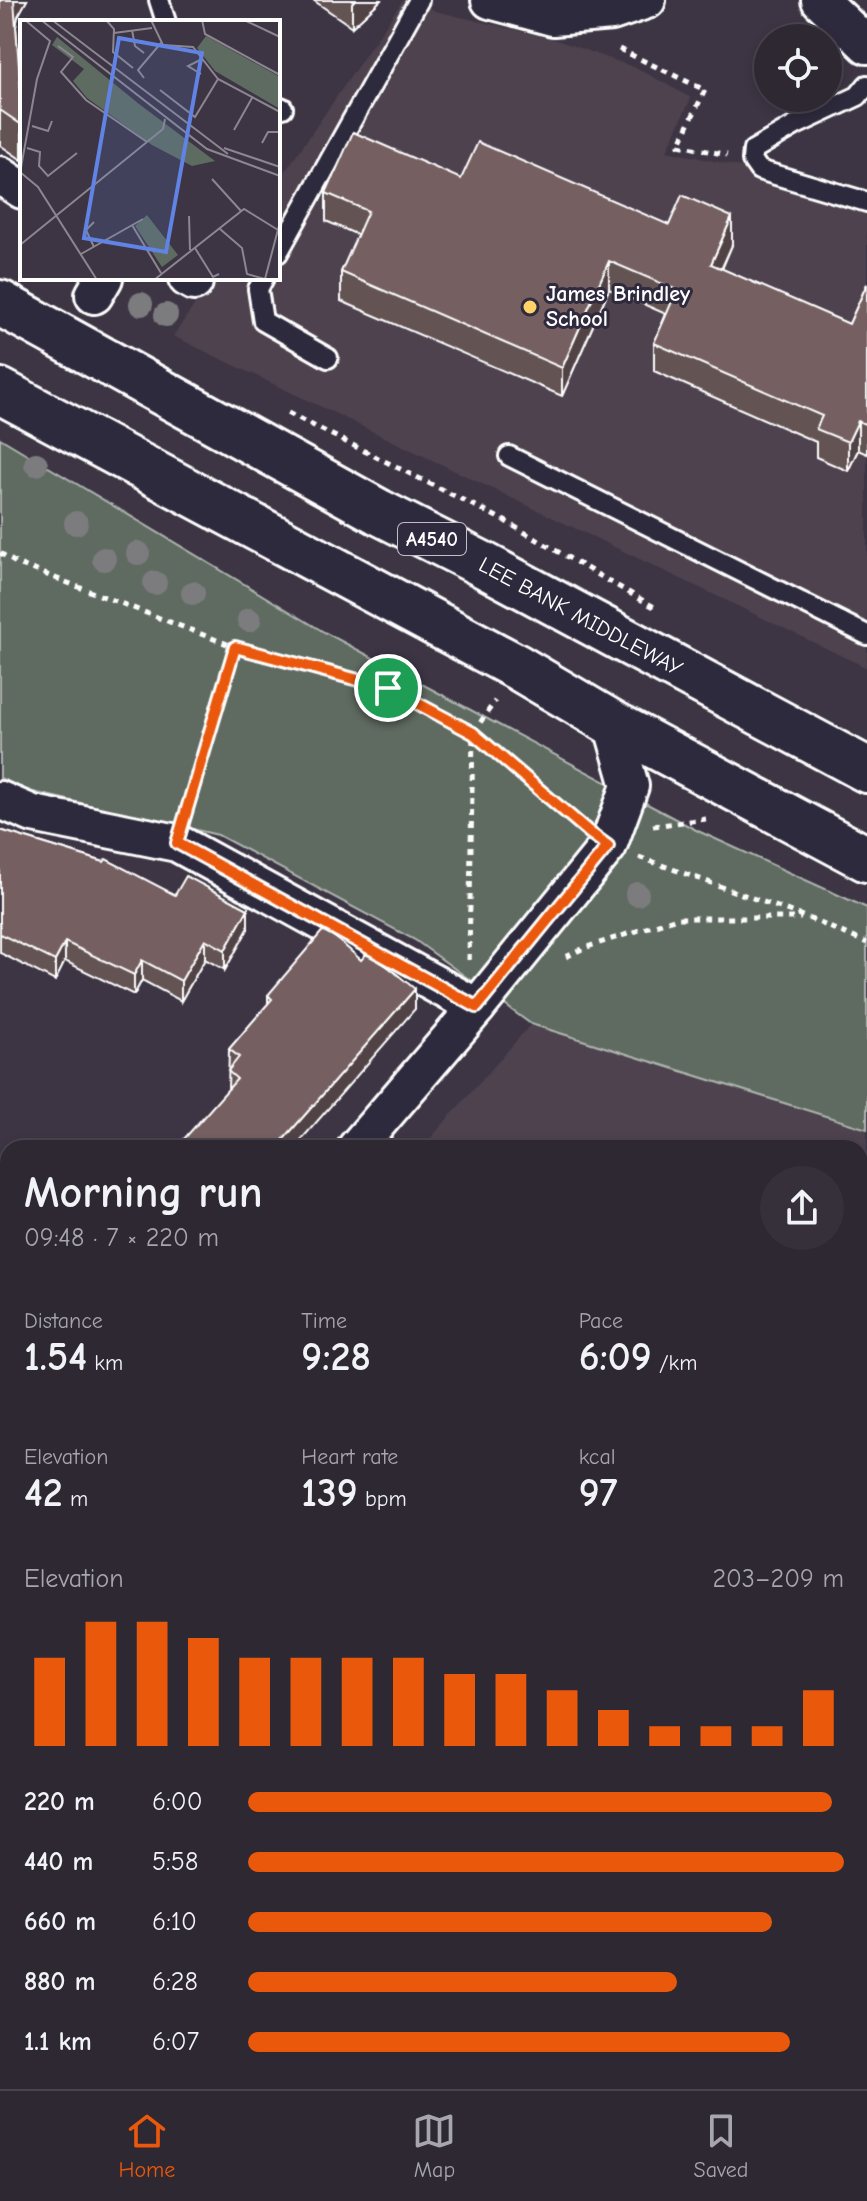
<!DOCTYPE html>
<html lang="en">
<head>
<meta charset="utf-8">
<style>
	:root { --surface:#2e2833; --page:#36303b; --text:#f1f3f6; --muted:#a7a6ac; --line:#49444e; --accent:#ea580c }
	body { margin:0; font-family:"Comic Neue",sans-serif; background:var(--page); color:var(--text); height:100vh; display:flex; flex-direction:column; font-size:30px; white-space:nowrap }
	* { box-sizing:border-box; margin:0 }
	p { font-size:26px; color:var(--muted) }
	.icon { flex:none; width:44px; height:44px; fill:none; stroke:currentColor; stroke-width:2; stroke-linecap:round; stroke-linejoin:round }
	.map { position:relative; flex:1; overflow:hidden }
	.sheet { position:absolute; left:0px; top:1140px; width:868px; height:950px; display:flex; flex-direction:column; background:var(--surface); border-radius:24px 24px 0 0; box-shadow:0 4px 12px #0003,0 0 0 2px var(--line) }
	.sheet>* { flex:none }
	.buttons { position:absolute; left:754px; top:24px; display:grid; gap:16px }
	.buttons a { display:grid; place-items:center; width:88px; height:88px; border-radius:50%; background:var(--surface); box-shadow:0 4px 12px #0003,0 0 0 2px var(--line); font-size:40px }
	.pin { position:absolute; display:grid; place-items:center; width:68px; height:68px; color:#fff; margin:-34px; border:4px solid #fff; border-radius:50%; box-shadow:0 2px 8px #0007 }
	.round { display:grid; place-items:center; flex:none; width:84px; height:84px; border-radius:42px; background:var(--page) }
	.overview { display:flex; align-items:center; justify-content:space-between; height:136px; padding:0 24px }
	h1 { font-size:44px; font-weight:700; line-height:60px }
	.metrics { display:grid; grid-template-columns:repeat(3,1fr); gap:12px; height:136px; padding:8px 24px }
	.metrics div { display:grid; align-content:center }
	.metrics b { font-size:40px; font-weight:700 }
	.metrics small { font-size:22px; font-weight:400 }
	.metrics p { font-size:22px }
	.chart { height:224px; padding:16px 24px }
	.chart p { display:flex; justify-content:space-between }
	.chart svg { width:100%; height:144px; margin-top:8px; stroke:var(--accent); stroke-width:6 }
	ul { padding:0 24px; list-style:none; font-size:26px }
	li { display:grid; grid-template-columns:128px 96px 1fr; align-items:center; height:60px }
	li i { height:20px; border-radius:10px; background:var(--accent) }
	.tab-bar { display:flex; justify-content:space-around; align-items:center; height:112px; border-top:2px solid var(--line); background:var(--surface); font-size:22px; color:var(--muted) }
	.tab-bar a { display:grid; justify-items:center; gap:4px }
	.tab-bar .on { color:var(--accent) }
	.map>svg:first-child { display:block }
</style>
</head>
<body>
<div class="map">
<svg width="867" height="2089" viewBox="0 0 867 2089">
	<rect width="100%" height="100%" fill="#3d3544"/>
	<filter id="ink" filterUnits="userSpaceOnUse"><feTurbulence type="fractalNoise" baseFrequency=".0125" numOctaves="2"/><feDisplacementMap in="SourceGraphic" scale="16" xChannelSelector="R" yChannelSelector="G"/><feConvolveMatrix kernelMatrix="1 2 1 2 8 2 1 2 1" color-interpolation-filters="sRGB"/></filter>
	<g filter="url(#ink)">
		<g fill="#4e424d">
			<path d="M 403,0 L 417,0 L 435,11 L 554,39 L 639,69 L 691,98 L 667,151 L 751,169 L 867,210 L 867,668 L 173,336 L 213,278 L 278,278 L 278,182 Z"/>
			<path d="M 531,1024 L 867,1129 L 867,1985 L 860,1979 L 860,1148 L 422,1148 Z"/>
		</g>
		<g fill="#5e6b61" stroke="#aeb5b0" stroke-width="2">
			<path d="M 0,438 L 324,632 L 698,831 L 867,908 L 867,1129 L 531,1024 L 415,940 L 218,835 L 29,791 L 0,778 Z"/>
			<path d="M 860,1979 L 867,1985 L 867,2089 L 699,2089 L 693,2082 L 860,2082 Z"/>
		</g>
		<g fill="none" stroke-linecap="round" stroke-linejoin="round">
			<defs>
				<g id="lane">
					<path d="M 159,0 L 166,22"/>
					<path d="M 867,85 L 858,96 L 796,125 L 753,150 L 752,160 L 759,170 L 867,202"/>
					<path d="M 278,106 L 283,108"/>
					<path d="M 278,253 L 419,0"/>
					<path d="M 264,278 L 258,289 L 263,321 L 328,358"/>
					<path d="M 509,456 L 867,635"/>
					<path d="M 8,2005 L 8,2007"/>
					<path d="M 65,2082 L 70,2089"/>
				</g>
				<g id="street">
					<path d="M 490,0 L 553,17 L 612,12 L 647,0"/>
					<path d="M 820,0 L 867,45"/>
					<path d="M 0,175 L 22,190"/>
					<path d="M 187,278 L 194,282"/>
					<path d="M 94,295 L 104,278"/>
					<path d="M 0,800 L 33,814 L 177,843 L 477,1007"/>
					<path d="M 356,1148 L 477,1007 L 608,846 L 630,786 L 612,723"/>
					<path d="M 0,1562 L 8,1553"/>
					<path d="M 650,2082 L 656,2089"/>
					<path d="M 210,2089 L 219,2082"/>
				</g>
				<g id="highway">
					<path id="s1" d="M 0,303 L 379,512 L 482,564 L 867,770"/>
					<path d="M 0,391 L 517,667 L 612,723 L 867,859"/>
				</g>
			</defs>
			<use href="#lane" stroke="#fff" stroke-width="24"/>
			<use href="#street" stroke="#fff" stroke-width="42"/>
			<use href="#highway" stroke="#fff" stroke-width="50"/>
			<g stroke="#fff" stroke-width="5" stroke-dasharray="6 6" stroke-linecap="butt">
				<path d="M 619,49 L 705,90 L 679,145 L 727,155"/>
				<path d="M 288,413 L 505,521 L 654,607"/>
				<path d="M 0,553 L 16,563 L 235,647 L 388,688 L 473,733 L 579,824"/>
				<path d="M 187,811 L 235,647"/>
				<path d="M 653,826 L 706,819"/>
				<path d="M 639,857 L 808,918 L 867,943"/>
				<path d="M 566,957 L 584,948 L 677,918 L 801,918"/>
				<path d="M 469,960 L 473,733 L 495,701"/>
			</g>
			<use href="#lane" stroke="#2f2a3d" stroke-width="18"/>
			<use href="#street" stroke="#2f2a3d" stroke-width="36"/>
			<use href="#highway" stroke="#2f2a3d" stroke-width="44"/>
		</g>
		<g fill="#7b7b7f">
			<circle cx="141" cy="304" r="12"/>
			<circle cx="166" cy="315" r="12"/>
			<circle cx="36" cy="464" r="12"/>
			<circle cx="76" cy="523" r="12"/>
			<circle cx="138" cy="553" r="12"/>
			<circle cx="104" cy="559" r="12"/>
			<circle cx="155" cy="583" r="12"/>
			<circle cx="193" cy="593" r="12"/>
			<circle cx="249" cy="620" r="12"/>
			<circle cx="637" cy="894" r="12"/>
		</g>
		<g fill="#645253" stroke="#fff" stroke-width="2">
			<path d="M 0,0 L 27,0 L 18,16 L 16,27 L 22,106 L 22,160 L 0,145 Z"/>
			<path d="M 313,0 L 381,0 L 352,27 Z"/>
			<path d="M 461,179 L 669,225 L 732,245 L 722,269 L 849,324 L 867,284 L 867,454 L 858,450 L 848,471 L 816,457 L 816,442 L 654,371 L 654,343 L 666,314 L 609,289 L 562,396 L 341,301 L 341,272 L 358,235 L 326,221 L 326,193 Z"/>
			<path d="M 0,830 L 104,862 L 248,929 L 225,970 L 205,959 L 181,1001 L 142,980 L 134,995 L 65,961 L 55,981 L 0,953 Z"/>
			<path d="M 268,995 L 415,1009 L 228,1090 L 229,1049 L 268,1004 Z"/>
			<path d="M 8,1322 L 8,1472 L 0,1465 L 0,1332 Z"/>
			<path d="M 867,1620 L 867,1934 L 860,1928 L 860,1657 L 866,1649 Z"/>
			<rect x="520" y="2082" width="70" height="7"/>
		</g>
		<g fill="#514244" stroke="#fff" stroke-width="2">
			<path d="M 14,0 L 27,0 L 18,16 L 14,35 Z"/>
			<path d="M 355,0 L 381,0 L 352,27 L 352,3 Z"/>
			<path d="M 732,217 L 732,245 L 711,292 L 711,264 Z"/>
			<path d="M 609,261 L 609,289 L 562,396 L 562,368 Z"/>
			<path d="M 858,421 L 858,450 L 848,471 L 848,442 Z"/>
			<path d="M 248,909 L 248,929 L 225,970 L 225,950 Z"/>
			<path d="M 205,939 L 205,959 L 181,1001 L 181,981 Z"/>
			<path d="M 65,942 L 65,961 L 55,981 L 55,961 Z"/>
			<path d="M 142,960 L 142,980 L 134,995 L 134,975 Z"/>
			<path d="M 415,989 L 415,1009 L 294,1148 L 276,1148 Z"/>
			<path d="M 8,1682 L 8,1702 L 0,1711 L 0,1691 Z"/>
			<path d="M 867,1760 L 867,1791 L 860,1800 L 860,1770 Z"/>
			<path d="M 8,1900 L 8,1911 L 0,1920 L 0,1909 Z"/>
			<path d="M 4,2074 L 4,2089 L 0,2089 L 0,2078 Z"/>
			<path d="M 386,2082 L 409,2082 L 409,2083 L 401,2089 L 386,2089 Z"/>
		</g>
		<g fill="#745f61" stroke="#fff" stroke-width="2">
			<path d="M 0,0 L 14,0 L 22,106 L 22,125 L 0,110 Z"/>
			<path d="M 353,132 L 461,179 L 478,142 L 669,225 L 682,195 L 732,217 L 711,264 L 849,324 L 867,284 L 867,425 L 858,421 L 848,442 L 816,429 L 822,416 L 654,343 L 677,290 L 609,261 L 562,368 L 341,272 L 368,211 L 326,193 Z"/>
			<path d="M 0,830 L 104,862 L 106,859 L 175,895 L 186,876 L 248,909 L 225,950 L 205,939 L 181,981 L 142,960 L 134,975 L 65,942 L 55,961 L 0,934 Z"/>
			<path d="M 325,928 L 361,960 L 369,951 L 415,989 L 276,1148 L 176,1148 L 237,1079 L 228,1071 L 239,1057 L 229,1049 L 272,999 L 268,995 Z"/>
			<path d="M 8,1322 L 8,1451 L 0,1444 L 0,1332 Z"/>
			<path d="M 8,1612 L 8,1682 L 0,1691 L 0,1621 Z"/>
			<path d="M 867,1647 L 867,1760 L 860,1770 L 860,1657 Z"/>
			<path d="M 860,1786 L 867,1791 L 867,1903 L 860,1898 Z"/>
			<path d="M 2,1856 L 8,1861 L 8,1900 L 0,1909 L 0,1858 Z"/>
			<path d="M 276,2082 L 386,2082 L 386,2083 L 391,2089 L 270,2089 L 277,2083 Z"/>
			<path d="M 521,2082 L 589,2082 L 589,2088 L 587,2089 L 528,2089 Z"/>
		</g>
	</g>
	<g fill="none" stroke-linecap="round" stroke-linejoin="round" filter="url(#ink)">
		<defs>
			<path id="route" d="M 235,647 L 388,688 L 413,701 L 473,733 L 590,833 L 608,846 L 477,1007 L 177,843 Z"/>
		</defs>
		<use href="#route" stroke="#fff" stroke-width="16"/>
		<use href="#route" stroke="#ea580c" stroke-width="10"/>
	</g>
	<circle fill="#ffd166" stroke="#2f2a3d" stroke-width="3" cx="530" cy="307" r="8"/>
	<g text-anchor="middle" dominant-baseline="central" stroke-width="6" stroke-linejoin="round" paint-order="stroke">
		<rect fill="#2f2a3d" stroke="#c1bfc5" stroke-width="2" x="398" y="523" width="68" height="32" rx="6"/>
		<g font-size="20" font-weight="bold" fill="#fff">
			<text x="432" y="539">A4540</text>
		</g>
		<g font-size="22" font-weight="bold" fill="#fff" stroke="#2f2a3d" text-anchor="start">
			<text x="546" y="294">James Brindley<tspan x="546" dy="25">School</tspan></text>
		</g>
		<g font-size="22" fill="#fff" stroke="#2f2a3d">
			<text stroke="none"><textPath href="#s1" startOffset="660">LEE BANK MIDDLEWAY</textPath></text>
		</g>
	</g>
	<g transform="translate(20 20)">
		<rect width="260" height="260" fill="#3d3544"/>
		<path d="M 186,16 L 260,57 L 260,89 L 195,51 L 177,28 ZM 37,17 L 119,84 L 195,141 L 172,146 L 132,125 L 67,78 L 53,61 L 64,49 L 32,25 ZM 127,195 L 158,235 L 142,247 L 115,206 Z" fill="#5e6b61"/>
		<path fill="none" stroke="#8b868f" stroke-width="2" d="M 21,0 L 187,129 L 260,156M 32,0 L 208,134M 86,0 L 94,9 L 93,32 L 113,48M 131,0 L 143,25 L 173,27 L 198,59 L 260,92M 182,0 L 185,14 L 260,55M 224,0 L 260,17M 112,10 L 115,26 L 124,33M 94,13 L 132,8M 38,26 L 53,37 L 41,52 L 66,80 L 127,122M 181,54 L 168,46 L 182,39M 124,58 L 118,50 L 141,23M 140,70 L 175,97 L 198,59M 12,106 L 28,111 L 32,101M 214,110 L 232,78M 242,123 L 248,112 L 260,112M 7,128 L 20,132 L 19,146 L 28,156 L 57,133M 204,128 L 260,147M 0,152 L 18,167 L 77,260M 0,153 L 17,59 L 30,21 L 5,0M 192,159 L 221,191M 169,196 L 170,230M 74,202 L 66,210 L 74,227M 112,205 L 141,253M 200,209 L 222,228 L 227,254 L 245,259M 0,225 L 143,109 L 145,99M 175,228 L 193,257 L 199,254M 61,234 L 123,199M 245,259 L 260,202M 134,260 L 224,189 L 258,210"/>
		<path fill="#6183e4" fill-opacity="0.15" stroke="#6183e4" stroke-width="4" d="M 99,18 L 182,33 L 146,232 L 64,218 Z"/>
		<rect width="260" height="260" fill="none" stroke="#fff" stroke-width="4"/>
	</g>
</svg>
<div class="buttons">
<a><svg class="icon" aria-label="locate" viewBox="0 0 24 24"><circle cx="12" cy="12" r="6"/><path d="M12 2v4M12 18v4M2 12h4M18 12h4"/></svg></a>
</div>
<div class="pin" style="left:388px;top:688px;background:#1e9e55"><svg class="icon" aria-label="arrive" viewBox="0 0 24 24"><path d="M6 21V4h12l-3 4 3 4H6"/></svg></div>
<section class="sheet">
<div class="overview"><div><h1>Morning run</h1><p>09:48 · 7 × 220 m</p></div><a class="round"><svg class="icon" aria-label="share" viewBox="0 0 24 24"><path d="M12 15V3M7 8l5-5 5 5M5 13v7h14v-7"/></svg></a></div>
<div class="metrics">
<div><p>Distance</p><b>1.54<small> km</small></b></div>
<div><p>Time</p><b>9:28</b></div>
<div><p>Pace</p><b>6:09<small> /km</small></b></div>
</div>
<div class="metrics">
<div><p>Elevation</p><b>42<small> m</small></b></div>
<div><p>Heart rate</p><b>139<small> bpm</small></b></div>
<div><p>kcal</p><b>97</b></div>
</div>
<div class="chart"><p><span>Elevation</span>203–209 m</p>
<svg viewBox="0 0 160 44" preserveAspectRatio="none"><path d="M5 44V17M15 44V6M25 44V6M35 44V11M45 44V17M55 44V17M65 44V17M75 44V17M85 44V22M95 44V22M105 44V27M115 44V33M125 44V38M135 44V38M145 44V38M155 44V27"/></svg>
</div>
<ul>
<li><b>220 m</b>6:00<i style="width:98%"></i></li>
<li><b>440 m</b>5:58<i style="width:100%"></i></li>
<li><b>660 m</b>6:10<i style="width:88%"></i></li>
<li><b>880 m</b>6:28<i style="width:72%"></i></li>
<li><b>1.1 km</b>6:07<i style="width:91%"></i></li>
</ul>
</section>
</div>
<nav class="tab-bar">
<a class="on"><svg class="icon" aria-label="home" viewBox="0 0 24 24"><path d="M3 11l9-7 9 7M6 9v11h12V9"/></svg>Home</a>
<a><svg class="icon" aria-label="map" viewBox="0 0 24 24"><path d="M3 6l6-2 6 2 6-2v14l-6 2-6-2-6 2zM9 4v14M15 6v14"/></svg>Map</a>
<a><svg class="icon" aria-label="saved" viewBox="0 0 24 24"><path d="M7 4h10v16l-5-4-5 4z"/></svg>Saved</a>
</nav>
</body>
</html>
